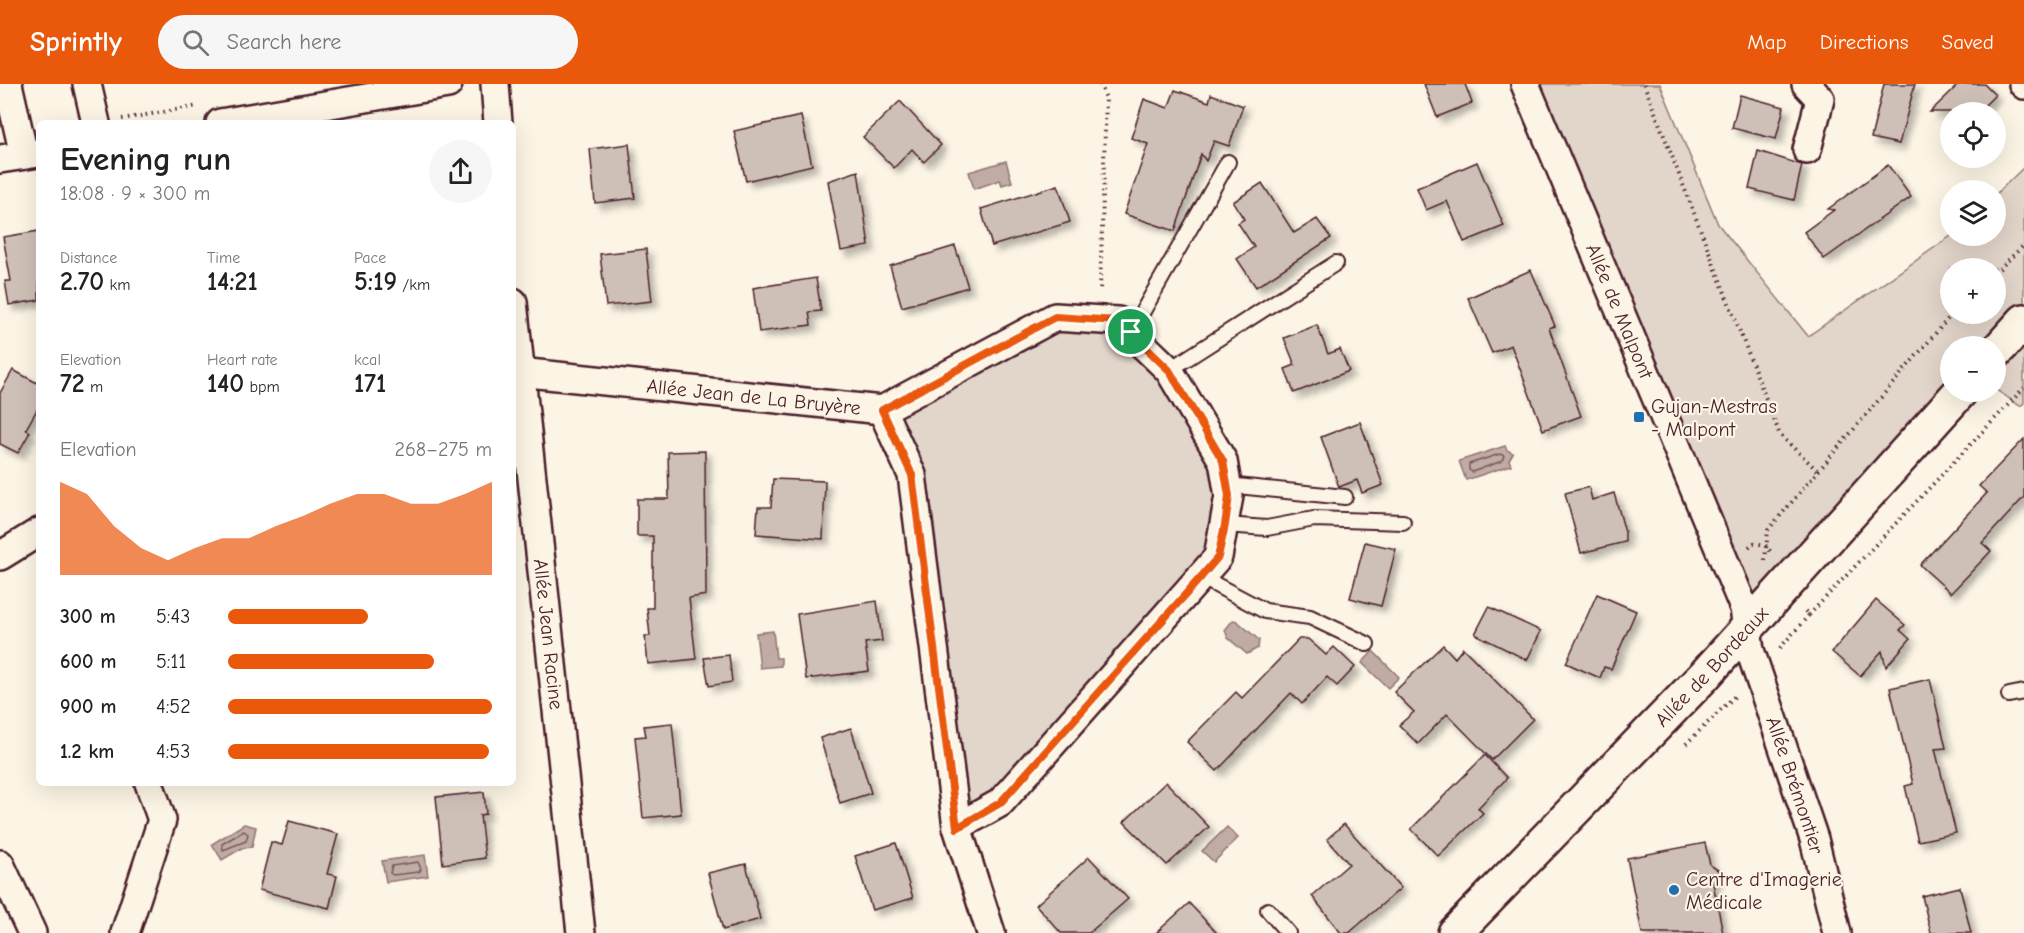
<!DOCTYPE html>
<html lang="en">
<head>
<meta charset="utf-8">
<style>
	:root { --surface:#fff; --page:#f6f6f6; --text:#222; --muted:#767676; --accent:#ea580c }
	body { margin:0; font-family:"Comic Neue",sans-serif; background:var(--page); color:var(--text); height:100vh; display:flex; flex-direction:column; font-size:22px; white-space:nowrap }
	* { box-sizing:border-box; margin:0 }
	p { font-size:20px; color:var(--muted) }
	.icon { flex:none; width:33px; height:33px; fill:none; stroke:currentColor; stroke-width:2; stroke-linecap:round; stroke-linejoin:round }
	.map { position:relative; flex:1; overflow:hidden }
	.drawer { position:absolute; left:36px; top:36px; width:480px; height:666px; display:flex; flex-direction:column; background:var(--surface); border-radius:9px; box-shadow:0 6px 24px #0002 }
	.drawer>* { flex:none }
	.fabs { position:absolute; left:1940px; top:18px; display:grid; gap:12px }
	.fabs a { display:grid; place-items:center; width:66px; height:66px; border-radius:50%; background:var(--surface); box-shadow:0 6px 24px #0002; font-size:30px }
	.pin { position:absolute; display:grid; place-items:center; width:51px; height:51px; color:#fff; margin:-26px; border:3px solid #fff; border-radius:50%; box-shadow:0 2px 6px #0007 }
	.round { display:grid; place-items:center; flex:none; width:63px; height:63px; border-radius:32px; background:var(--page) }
	.headline { display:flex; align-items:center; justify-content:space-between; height:102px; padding:0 24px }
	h1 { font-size:33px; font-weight:700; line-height:45px }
	.figures { display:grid; grid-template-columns:repeat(3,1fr); gap:9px; height:102px; padding:6px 24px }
	.figures div { display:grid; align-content:center }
	.figures b { font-size:26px; font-weight:700 }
	.figures small { font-size:16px; font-weight:400 }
	.figures p { font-size:16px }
	.chart { height:168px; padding:12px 24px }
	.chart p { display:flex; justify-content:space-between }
	.chart svg { width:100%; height:108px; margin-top:6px; fill:var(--accent); opacity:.7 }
	ul { padding:0 24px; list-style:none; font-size:20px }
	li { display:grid; grid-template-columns:96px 72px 1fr; align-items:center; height:45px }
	li i { height:15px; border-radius:8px; background:var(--accent) }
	header { display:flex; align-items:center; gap:36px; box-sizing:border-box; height:84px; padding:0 30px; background:var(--accent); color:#fff }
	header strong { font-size:28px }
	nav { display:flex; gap:33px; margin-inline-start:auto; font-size:21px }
	.search { width:420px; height:54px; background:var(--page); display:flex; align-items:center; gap:15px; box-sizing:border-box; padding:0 21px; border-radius:33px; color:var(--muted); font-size:22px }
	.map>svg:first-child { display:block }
</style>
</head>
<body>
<header>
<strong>Sprintly</strong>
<div class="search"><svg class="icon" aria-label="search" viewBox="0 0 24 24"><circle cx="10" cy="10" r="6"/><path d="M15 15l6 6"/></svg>Search here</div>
<nav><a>Map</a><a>Directions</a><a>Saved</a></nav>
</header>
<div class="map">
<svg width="2024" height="849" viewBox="0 0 2024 849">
	<defs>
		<filter id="shadow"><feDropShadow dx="5.5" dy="5.5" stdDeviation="3" flood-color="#0004"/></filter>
	</defs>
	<rect width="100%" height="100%" fill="#fcf5e5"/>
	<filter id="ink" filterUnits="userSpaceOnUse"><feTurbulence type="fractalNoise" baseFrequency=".0167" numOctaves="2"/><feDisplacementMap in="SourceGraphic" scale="12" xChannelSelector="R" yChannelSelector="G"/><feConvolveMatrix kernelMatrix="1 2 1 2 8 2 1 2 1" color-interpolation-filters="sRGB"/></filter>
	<g filter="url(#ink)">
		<g fill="#e2d5ca" stroke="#967a7a" stroke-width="1.5" fill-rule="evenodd">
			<path d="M 1525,0 L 1660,0 L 1718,140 L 1808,252 L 1951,152 L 1995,152 L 1995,111 L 2024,83 L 2024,319 L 2020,322 L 1995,305 L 1995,262 L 1950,262 L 1950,308 L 1746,542 ZM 1950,184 L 1995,184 L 1995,230 L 1950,230 Z"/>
			<path d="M 1055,233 L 1118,237 L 1223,377 L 1218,473 L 1000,719 L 957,743 L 912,391 L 882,326 Z"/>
		</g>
		<g fill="#c0aca5" stroke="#917474" stroke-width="1.5">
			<path d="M 1006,77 L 1012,98 L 1002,101 L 1000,96 L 974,105 L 969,88 Z"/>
			<path d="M 1505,362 L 1507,366 L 1513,369 L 1509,376 L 1511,381 L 1466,396 L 1459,377 Z"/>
			<path d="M 1233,536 L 1237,537 L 1259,556 L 1258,564 L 1247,570 L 1228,554 L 1225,546 Z"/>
			<path d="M 773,547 L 776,574 L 781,574 L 781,582 L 760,584 L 756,549 Z"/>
			<path d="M 1373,567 L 1399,593 L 1388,604 L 1362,579 Z"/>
			<path d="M 244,740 L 256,743 L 252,763 L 242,764 L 222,776 L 212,760 Z"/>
			<path d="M 1227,743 L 1238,754 L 1214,778 L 1202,767 Z"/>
			<path d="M 425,771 L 428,792 L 386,798 L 382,777 Z"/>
		</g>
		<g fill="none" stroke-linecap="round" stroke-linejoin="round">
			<g stroke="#79575c" stroke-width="1.5">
				<path d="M 1500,370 L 1504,372 L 1502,377 L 1472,388 L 1469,386 L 1469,380 Z"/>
				<path d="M 244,747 L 248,750 L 246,757 L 223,766 L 222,760 Z"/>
				<path d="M 418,778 L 421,785 L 419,788 L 393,791 L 390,789 L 392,782 Z"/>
			</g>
		</g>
		<g fill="#cfc0b7" stroke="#4a1f2b" stroke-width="1.5" filter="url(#shadow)">
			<path d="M 1424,0 L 1465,0 L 1472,19 L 1437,33 Z"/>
			<path d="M 1884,0 L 1915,0 L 1899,60 L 1871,54 Z"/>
			<path d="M 1959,0 L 1984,0 L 1995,11 L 1978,28 L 1930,28 Z"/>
			<path d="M 1175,6 L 1209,18 L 1211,10 L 1243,22 L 1229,62 L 1214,57 L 1206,77 L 1201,70 L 1175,147 L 1124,130 L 1148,60 L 1131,54 L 1144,15 L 1168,24 Z"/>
			<path d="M 1740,11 L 1784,23 L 1776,55 L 1732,44 Z"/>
			<path d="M 900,17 L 941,61 L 924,78 L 912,65 L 894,84 L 863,53 Z"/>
			<path d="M 801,32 L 812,81 L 746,97 L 734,47 Z"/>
			<path d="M 629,60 L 635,114 L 595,119 L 590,65 Z"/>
			<path d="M 1758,67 L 1802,81 L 1794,116 L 1749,105 Z"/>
			<path d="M 1477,78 L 1504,142 L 1464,158 L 1447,117 L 1426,126 L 1417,104 Z"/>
			<path d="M 1888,81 L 1911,113 L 1824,175 L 1804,148 L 1834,126 L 1828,125 Z"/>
			<path d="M 858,87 L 869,162 L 841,167 L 828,97 Z"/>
			<path d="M 1262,99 L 1294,149 L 1317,135 L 1331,154 L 1256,203 L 1237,175 L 1254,163 L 1238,139 L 1244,135 L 1233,118 Z"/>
			<path d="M 1058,101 L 1070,138 L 992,162 L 981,125 Z"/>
			<path d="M 39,147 L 39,216 L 9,221 L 5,197 L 11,197 L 3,153 Z"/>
			<path d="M 955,162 L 968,203 L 902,223 L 890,182 Z"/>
			<path d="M 646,165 L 652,217 L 606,222 L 600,170 Z"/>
			<path d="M 1531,186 L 1555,242 L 1549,244 L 1581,332 L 1543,346 L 1511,261 L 1492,269 L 1468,214 Z"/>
			<path d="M 816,194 L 821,227 L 809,228 L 811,241 L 759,248 L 753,204 Z"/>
			<path d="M 1317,241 L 1328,270 L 1340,265 L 1349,287 L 1294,309 L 1285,285 L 1295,281 L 1284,254 Z"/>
			<path d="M 13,286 L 39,300 L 39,322 L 26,345 L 30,348 L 18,369 L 0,360 L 0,309 Z"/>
			<path d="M 1360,338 L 1383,401 L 1362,409 L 1357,396 L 1339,403 L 1321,353 Z"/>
			<path d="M 2024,355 L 2024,413 L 1982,459 L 1991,467 L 1951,509 L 1920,481 L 1987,409 L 1979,402 Z"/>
			<path d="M 705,367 L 706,511 L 689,514 L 696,575 L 648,580 L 645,552 L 650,552 L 647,524 L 653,524 L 653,452 L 637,452 L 637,415 L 669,415 L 668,368 Z"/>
			<path d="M 773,395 L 825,397 L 823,455 L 756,450 L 758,423 L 771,423 Z"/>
			<path d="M 1589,403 L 1592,416 L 1614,409 L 1625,448 L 1625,458 L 1581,469 L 1565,409 Z"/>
			<path d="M 1365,458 L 1396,465 L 1381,522 L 1350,514 Z"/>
			<path d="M 1597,510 L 1636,527 L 1611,585 L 1604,583 L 1600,594 L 1566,579 Z"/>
			<path d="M 1876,516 L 1905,541 L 1900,546 L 1910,555 L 1886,583 L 1882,567 L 1860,592 L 1832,568 Z"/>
			<path d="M 877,517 L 882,557 L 865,559 L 869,587 L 806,595 L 797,530 Z"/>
			<path d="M 1489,523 L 1541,547 L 1527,576 L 1475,550 Z"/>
			<path d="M 1299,555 L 1308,555 L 1326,571 L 1334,563 L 1355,583 L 1337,602 L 1327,593 L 1302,620 L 1291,609 L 1217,687 L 1187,658 L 1236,608 L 1242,614 Z"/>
			<path d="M 1443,561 L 1455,574 L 1463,564 L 1533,635 L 1492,676 L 1447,630 L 1418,660 L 1399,641 L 1414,628 L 1394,608 Z"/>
			<path d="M 729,571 L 732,598 L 709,602 L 704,574 Z"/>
			<path d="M 1930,595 L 1946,664 L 1935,665 L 1956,749 L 1918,757 L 1905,702 L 1913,700 L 1890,604 Z"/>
			<path d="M 672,639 L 681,730 L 643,734 L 635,653 L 646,652 L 644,642 Z"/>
			<path d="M 851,644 L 871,709 L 840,719 L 820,654 Z"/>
			<path d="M 1485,671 L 1507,694 L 1478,724 L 1483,729 L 1438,772 L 1411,745 Z"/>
			<path d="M 1166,698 L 1209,743 L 1167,781 L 1124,738 Z"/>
			<path d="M 484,708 L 486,730 L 480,731 L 485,774 L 443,780 L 436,713 Z"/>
			<path d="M 289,737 L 338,750 L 327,790 L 337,792 L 329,824 L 259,806 L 271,758 L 282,761 Z"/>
			<path d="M 1344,740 L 1401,804 L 1349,849 L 1341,849 L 1312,812 L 1349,780 L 1327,755 Z"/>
			<path d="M 896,759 L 913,814 L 872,826 L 855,772 Z"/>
			<path d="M 1705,759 L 1710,781 L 1721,788 L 1713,799 L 1723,849 L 1642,849 L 1627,774 Z"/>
			<path d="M 1089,773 L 1128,815 L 1089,849 L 1061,849 L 1036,821 Z"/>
			<path d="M 746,780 L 760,835 L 723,846 L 708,789 Z"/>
			<path d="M 1960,803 L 1971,849 L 1931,849 L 1922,812 Z"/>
			<path d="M 1189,819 L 1217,849 L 1156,849 Z"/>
		</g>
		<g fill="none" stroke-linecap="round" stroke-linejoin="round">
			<defs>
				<g id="lane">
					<path d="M 1131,248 L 1228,78"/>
					<path d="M 1169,286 L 1336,179"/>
					<path d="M 1227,401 L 1345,413"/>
					<path d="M 1225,441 L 1267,444 L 1314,435 L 1403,438"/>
					<path d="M 1201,493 L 1265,527 L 1310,533 L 1367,560"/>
					<path d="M 2009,611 L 2024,608"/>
					<path d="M 1268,826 L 1288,849"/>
				</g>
				<g id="street">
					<path d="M 8,0 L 24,71"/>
					<path d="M 87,0 L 96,39"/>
					<path d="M 495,0 L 498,39"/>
					<path id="s1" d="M 1525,0 L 1744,524 L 1750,566 L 1814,755 L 1837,849"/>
					<path d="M 1806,0 L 1820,15 L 1807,66"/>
					<path d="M 2023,0 L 2024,1"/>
					<path d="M 220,39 L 448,0"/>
					<path d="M 0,75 L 39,69"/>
					<path id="s2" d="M 513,218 L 581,849"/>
					<path id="s3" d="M 519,288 L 882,326 L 912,391 L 957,743 L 991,849"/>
					<path d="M 882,326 L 1055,233 L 1118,237 L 1169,286 L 1223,377 L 1229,412 L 1218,473 L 1000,719 L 957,743"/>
					<path d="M 0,472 L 39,448"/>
					<path d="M 0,780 L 32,849"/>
					<path d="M 125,849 L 162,736 L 149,699"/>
				</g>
				<g id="secondary">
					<path d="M 1995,269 L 2024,237"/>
					<path id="s4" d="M 1455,849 L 1704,592 L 1960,308"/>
				</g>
			</defs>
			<use href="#lane" stroke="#4a1f2b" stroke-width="18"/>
			<use href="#street" stroke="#4a1f2b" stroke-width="32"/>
			<use href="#secondary" stroke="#4a1f2b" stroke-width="38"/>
			<g stroke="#4a1f2b" stroke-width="4" stroke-dasharray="1.5 4.5" stroke-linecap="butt">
				<path d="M 1100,0 L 1106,14 L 1100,208"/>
				<path d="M 1644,0 L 1780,351 L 1817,386"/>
				<path d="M 122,35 L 198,22"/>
				<path d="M 1995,189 L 2024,161"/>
				<path d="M 1749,463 L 1754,459 L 1765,461 L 1772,469"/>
				<path d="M 1765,476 L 1768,446 L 1952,230"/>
				<path d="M 1809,531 L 2024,304"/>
				<path d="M 1780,564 L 1809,531 L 1805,527"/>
				<path d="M 1686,660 L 1736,611"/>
			</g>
			<use href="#lane" stroke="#fcf5e5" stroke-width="14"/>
			<use href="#street" stroke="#fcf5e5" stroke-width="27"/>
			<use href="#secondary" stroke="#fcf5e5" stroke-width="33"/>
		</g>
	</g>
	<g fill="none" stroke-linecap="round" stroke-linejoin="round" filter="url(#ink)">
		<defs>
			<path id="route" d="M 1055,233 L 1118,237 L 1169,286 L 1223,377 L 1229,412 L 1225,441 L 1218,473 L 1201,493 L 1000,719 L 957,744 L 912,391 L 882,326 Z"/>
		</defs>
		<use href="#route" stroke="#fff" stroke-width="12"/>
		<use href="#route" stroke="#ea580c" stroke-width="8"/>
	</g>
	<g fill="#1f6fb2" stroke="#fcf5e5" stroke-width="2">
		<rect x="1633" y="327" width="12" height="12" rx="3"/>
		<circle cx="1674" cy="806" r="6"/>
	</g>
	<g text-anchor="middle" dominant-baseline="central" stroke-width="4.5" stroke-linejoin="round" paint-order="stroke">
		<g font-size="20" fill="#4a1f2b" stroke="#fcf5e5">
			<text stroke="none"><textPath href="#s1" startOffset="246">Allée de Malpont</textPath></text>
			<text stroke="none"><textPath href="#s3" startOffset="236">Allée Jean de La Bruyère</textPath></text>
			<text stroke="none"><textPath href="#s2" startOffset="334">Allée Jean Racine</textPath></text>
			<text stroke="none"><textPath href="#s4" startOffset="370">Allée de Bordeaux</textPath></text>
			<text stroke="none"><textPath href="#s1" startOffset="753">Allée Brémontier</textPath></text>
		</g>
		<g font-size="20" fill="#4a1f2b" stroke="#fcf5e5" text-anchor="start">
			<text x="1651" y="322">Gujan-Mestras<tspan x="1651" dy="23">- Malpont</tspan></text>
			<text x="1686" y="795">Centre d'Imagerie<tspan x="1686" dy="23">Médicale</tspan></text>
		</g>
	</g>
</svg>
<div class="fabs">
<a><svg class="icon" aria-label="locate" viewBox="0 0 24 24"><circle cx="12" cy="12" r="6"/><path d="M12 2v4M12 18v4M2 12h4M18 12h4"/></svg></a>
<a><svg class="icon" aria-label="layers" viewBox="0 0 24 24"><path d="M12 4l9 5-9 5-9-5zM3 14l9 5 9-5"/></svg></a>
<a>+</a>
<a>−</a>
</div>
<div class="pin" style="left:1131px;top:248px;background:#1e9e55"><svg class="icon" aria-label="arrive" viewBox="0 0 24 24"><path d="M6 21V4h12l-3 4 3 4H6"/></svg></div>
<section class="drawer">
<div class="headline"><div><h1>Evening run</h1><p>18:08 · 9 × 300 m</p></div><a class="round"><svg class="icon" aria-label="share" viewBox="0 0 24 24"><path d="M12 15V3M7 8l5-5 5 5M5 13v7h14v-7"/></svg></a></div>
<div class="figures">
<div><p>Distance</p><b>2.70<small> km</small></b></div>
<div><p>Time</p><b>14:21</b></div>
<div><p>Pace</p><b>5:19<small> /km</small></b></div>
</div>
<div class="figures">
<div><p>Elevation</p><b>72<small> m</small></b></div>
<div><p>Heart rate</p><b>140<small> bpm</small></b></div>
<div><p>kcal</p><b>171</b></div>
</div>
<div class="chart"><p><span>Elevation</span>268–275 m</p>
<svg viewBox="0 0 160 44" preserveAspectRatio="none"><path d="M0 44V6L10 11L20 24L30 33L40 38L50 33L60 29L70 29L80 24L90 20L100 15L110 11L120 11L130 15L140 15L150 11L160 6V44z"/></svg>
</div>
<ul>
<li><b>300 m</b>5:43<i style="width:53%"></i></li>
<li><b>600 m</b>5:11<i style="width:78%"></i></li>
<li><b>900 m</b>4:52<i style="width:100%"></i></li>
<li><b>1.2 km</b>4:53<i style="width:99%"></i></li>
</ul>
</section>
</div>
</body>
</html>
